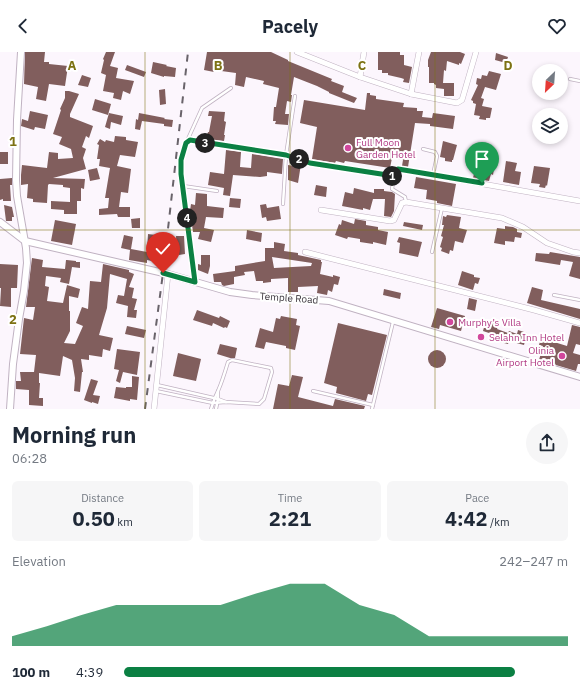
<!DOCTYPE html>
<html lang="en">
<head>
<meta charset="utf-8">
<style>
	:root { --surface:#fff; --page:#f6f6f7; --text:#1f2937; --muted:#747a83; --accent:#0b8043 }
	body { margin:0; font-family:"IBM Plex Sans",sans-serif; background:var(--page); color:var(--text); height:100vh; display:flex; flex-direction:column; font-size:15px; white-space:nowrap }
	* { box-sizing:border-box; margin:0 }
	p { font-size:13px; color:var(--muted) }
	.icon { flex:none; width:22px; height:22px; fill:none; stroke:currentColor; stroke-width:2; stroke-linecap:round; stroke-linejoin:round }
	.map { position:relative; height:357px; overflow:hidden }
	.drawer { display:flex; flex-direction:column; background:var(--surface); flex:1 }
	.drawer>* { flex:none }
	.needle { width:26px; rotate:205deg }
	.controls { position:absolute; left:532px; top:12px; display:grid; gap:8px }
	.controls a { display:grid; place-items:center; width:36px; height:36px; border-radius:50%; background:var(--surface); box-shadow:0 2px 6px #0003; font-size:20px }
	.pin { position:absolute; display:grid; place-items:center; width:34px; height:34px; color:#fff; margin:-41px -17px; border-radius:50% 50% 50% 0; rotate:-45deg; box-shadow:0 0 4px #0007 }
	.pin .icon { rotate:45deg }
	.km { position:absolute; width:20px; height:20px; margin:-10px; border-radius:50%; background:#222; color:#fff; font-size:11px; line-height:20px; text-align:center }
	.round { display:grid; place-items:center; flex:none; width:42px; height:42px; border-radius:21px; background:var(--page) }
	.summary { display:flex; align-items:center; justify-content:space-between; height:68px; padding:0 12px }
	h1 { font-size:22px; font-weight:700; line-height:30px }
	.figures { display:grid; grid-template-columns:repeat(3,1fr); gap:6px; height:68px; padding:4px 12px }
	.figures div { display:grid; align-content:center; border-radius:6px; background:var(--page); text-align:center }
	.figures b { font-size:20px; font-weight:700 }
	.figures small { font-size:11px; font-weight:400 }
	.figures p { font-size:11px }
	.chart { height:112px; padding:8px 12px }
	.chart p { display:flex; justify-content:space-between }
	.chart svg { width:100%; height:72px; margin-top:4px; fill:var(--accent); opacity:.7 }
	ul { padding:0 12px; list-style:none; font-size:13px }
	li { display:grid; grid-template-columns:64px 48px 1fr; align-items:center; height:30px }
	li i { height:10px; border-radius:5px; background:var(--accent) }
	header { display:flex; justify-content:space-between; align-items:center; height:52px; padding:0 12px; background:var(--surface); font-size:18px; font-weight:700 }
	.map>svg:first-child { display:block }
</style>
</head>
<body>
<header><svg class="icon" aria-label="back" viewBox="0 0 24 24"><path d="M15 5l-7 7 7 7"/></svg>Pacely<svg class="icon" aria-label="heart" viewBox="0 0 24 24"><path d="M12 20l-8-8c-3-5 5-10 8-4 3-6 11-1 8 4z"/></svg></header>
<div class="map">
<svg width="580" height="357" viewBox="0 0 580 357">
	<rect width="100%" height="100%" fill="#fcf6fd"/>
	<g fill="#815e5d" fill-rule="evenodd">
		<path d="M 25,0 L 45,0 L 44,10 L 49,10 L 49,12 L 68,14 L 65,34 L 49,32 L 46,49 L 36,47 L 38,35 L 24,32 Z"/>
		<path d="M 106,0 L 115,0 L 110,14 L 118,16 L 116,26 L 134,29 L 130,42 L 123,39 L 121,48 L 113,46 L 114,41 L 103,39 L 106,23 L 101,21 L 104,8 L 103,7 Z"/>
		<path d="M 207,0 L 271,0 L 288,8 L 288,9 L 332,27 L 331,29 L 344,34 L 342,40 L 357,46 L 354,51 L 329,41 L 329,40 L 317,34 L 294,25 L 291,43 L 292,43 L 291,50 L 287,49 L 285,62 L 289,62 L 288,73 L 275,72 L 276,69 L 273,69 L 274,55 L 276,55 L 279,36 L 263,32 L 264,29 L 246,25 L 244,35 L 235,33 L 236,21 L 214,18 L 214,20 L 204,18 Z"/>
		<path d="M 378,0 L 400,0 L 400,3 L 404,3 L 404,13 L 412,15 L 409,31 L 403,30 L 404,27 L 401,26 L 388,23 L 388,21 L 382,21 L 382,18 L 378,18 Z"/>
		<path d="M 431,0 L 460,0 L 465,2 L 461,12 L 459,11 L 459,13 L 447,9 L 446,19 L 444,18 L 443,31 L 454,31 L 454,44 L 444,44 L 444,37 L 436,36 L 436,33 L 434,32 L 434,31 L 429,31 L 429,15 L 428,15 L 428,8 Z"/>
		<path d="M 496,1 L 508,5 L 506,11 L 495,8 Z"/>
		<path d="M 153,10 L 167,13 L 166,14 L 176,16 L 175,25 L 164,24 L 164,25 L 151,21 Z"/>
		<path d="M 127,13 L 146,20 L 144,25 L 125,18 Z"/>
		<path d="M 489,19 L 501,22 L 496,38 L 485,35 L 481,46 L 484,47 L 482,54 L 492,56 L 490,66 L 486,66 L 486,68 L 479,67 L 480,64 L 474,63 L 476,52 L 473,51 L 473,49 L 471,48 L 478,33 L 476,32 L 477,26 L 481,27 L 482,23 L 487,24 Z"/>
		<path d="M 82,23 L 91,26 L 88,35 L 78,33 Z"/>
		<path d="M 165,37 L 166,52 L 160,53 L 159,38 Z"/>
		<path d="M 65,39 L 69,39 L 79,42 L 70,62 L 70,65 L 93,74 L 89,86 L 86,84 L 82,95 L 86,97 L 83,106 L 86,117 L 53,126 L 85,127 L 84,137 L 81,136 L 81,149 L 77,149 L 77,162 L 64,162 L 64,158 L 51,157 L 51,149 L 70,150 L 70,136 L 63,135 L 63,133 L 49,132 L 48,133 L 47,151 L 33,150 L 33,147 L 27,146 L 28,132 L 21,133 L 21,123 L 22,113 L 47,116 L 49,100 L 58,101 L 58,107 L 73,106 L 71,97 L 59,92 L 62,85 L 53,82 L 61,58 L 60,57 L 65,46 Z"/>
		<path d="M 367,41 L 370,41 L 370,43 L 376,44 L 376,47 L 404,51 L 403,55 L 417,56 L 417,59 L 423,59 L 422,65 L 432,66 L 433,61 L 455,64 L 453,77 L 430,74 L 430,72 L 415,71 L 408,115 L 402,114 L 403,108 L 392,106 L 390,116 L 345,109 L 344,111 L 336,109 L 335,111 L 312,107 L 317,75 L 300,71 L 304,48 L 365,58 Z"/>
		<path d="M 95,47 L 111,52 L 108,63 L 92,58 Z"/>
		<path d="M 30,59 L 48,63 L 45,77 L 35,75 L 34,78 L 21,74 L 22,67 L 28,69 Z"/>
		<path d="M 209,59 L 225,60 L 224,69 L 226,70 L 224,83 L 225,83 L 224,89 L 206,87 L 208,80 L 209,80 L 212,64 L 208,64 Z"/>
		<path d="M 109,61 L 123,64 L 121,73 L 111,70 L 110,77 L 105,75 Z"/>
		<path d="M 139,61 L 165,66 L 164,67 L 173,68 L 172,75 L 164,74 L 164,72 L 142,69 L 140,78 L 135,77 L 136,67 L 138,68 Z"/>
		<path d="M 115,84 L 126,85 L 126,88 L 138,90 L 135,105 L 120,103 L 117,114 L 131,117 L 128,141 L 121,140 L 119,155 L 130,155 L 130,165 L 118,165 L 117,162 L 99,163 L 99,157 L 108,156 L 109,146 L 105,146 L 110,116 L 99,114 L 100,107 L 97,107 L 99,93 L 97,92 L 100,87 L 105,90 L 106,88 L 114,90 Z"/>
		<path d="M 443,89 L 457,93 L 453,108 L 452,108 L 452,110 L 445,109 L 445,106 L 440,105 Z"/>
		<path d="M 226,98 L 241,100 L 240,115 L 251,116 L 252,102 L 283,107 L 282,122 L 267,120 L 267,124 L 260,125 L 233,123 L 230,144 L 223,143 L 224,136 L 208,133 L 210,120 L 224,122 Z"/>
		<rect x="0" y="100" width="8" height="12"/>
		<path d="M 478,105 L 494,109 L 493,111 L 495,111 L 493,123 L 491,122 L 489,129 L 473,126 Z"/>
		<path d="M 506,109 L 517,111 L 515,119 L 521,120 L 519,133 L 503,130 Z"/>
		<path d="M 295,111 L 301,112 L 298,131 L 288,128 L 288,113 L 294,114 Z"/>
		<path d="M 534,114 L 550,116 L 547,134 L 546,133 L 545,136 L 539,135 L 540,132 L 531,131 Z"/>
		<path d="M 97,116 L 100,127 L 90,129 L 88,118 Z"/>
		<path d="M 416,125 L 456,132 L 452,154 L 437,151 L 437,149 L 426,147 L 427,138 L 414,136 Z"/>
		<path d="M 12,126 L 12,133 L 10,133 L 11,149 L 3,149 L 3,147 L 0,148 L 0,127 Z"/>
		<path d="M 316,133 L 327,135 L 326,145 L 314,143 Z"/>
		<path d="M 354,136 L 374,141 L 374,137 L 384,137 L 384,139 L 392,140 L 395,142 L 394,159 L 391,165 L 384,164 L 385,147 L 373,147 L 370,158 L 363,156 L 363,158 L 342,154 L 345,140 L 353,142 Z"/>
		<path d="M 196,141 L 207,142 L 207,154 L 224,156 L 223,166 L 206,165 L 204,176 L 214,178 L 211,190 L 198,187 L 200,180 L 193,180 L 190,159 L 191,152 L 195,153 Z"/>
		<path d="M 230,146 L 241,147 L 240,156 L 229,155 Z"/>
		<path d="M 266,152 L 267,156 L 279,154 L 281,167 L 267,169 L 266,165 L 262,166 L 260,153 Z"/>
		<path d="M 4,153 L 12,155 L 14,165 L 12,165 L 12,169 L 6,169 Z"/>
		<path d="M 447,163 L 461,165 L 459,176 L 467,178 L 463,191 L 455,189 L 453,199 L 450,198 L 449,202 L 441,199 L 442,196 L 440,195 L 443,185 L 441,184 L 444,173 L 442,173 L 443,164 L 446,165 Z"/>
		<path d="M 140,166 L 140,176 L 132,176 L 131,167 Z"/>
		<path d="M 355,167 L 366,169 L 366,173 L 378,175 L 378,178 L 388,180 L 386,193 L 373,190 L 373,192 L 360,190 L 360,187 L 348,185 L 347,187 L 335,183 L 339,172 L 341,173 L 342,168 L 354,172 Z"/>
		<path d="M 55,168 L 76,172 L 72,193 L 51,189 Z"/>
		<path d="M 404,170 L 423,173 L 422,178 L 403,174 Z"/>
		<path d="M 505,174 L 513,175 L 517,177 L 517,180 L 522,181 L 521,186 L 515,185 L 514,190 L 505,189 L 505,193 L 494,191 L 497,176 L 505,177 Z"/>
		<path d="M 247,178 L 262,181 L 261,190 L 246,187 Z"/>
		<path d="M 148,182 L 156,183 L 155,195 L 154,194 L 152,209 L 147,208 L 147,211 L 129,208 L 130,198 L 121,196 L 124,183 L 133,185 L 131,197 L 147,200 Z"/>
		<path d="M 176,184 L 184,184 L 185,202 L 179,203 L 179,199 L 177,199 Z"/>
		<path d="M 399,185 L 422,190 L 418,205 L 399,201 L 400,191 L 397,190 Z"/>
		<path d="M 274,190 L 285,192 L 284,199 L 298,201 L 298,203 L 321,208 L 321,210 L 322,210 L 320,222 L 333,225 L 333,223 L 340,225 L 338,233 L 334,232 L 332,240 L 328,238 L 327,243 L 317,241 L 318,234 L 298,235 L 298,240 L 288,240 L 288,226 L 271,227 L 271,230 L 263,231 L 263,229 L 256,229 L 254,219 L 244,220 L 245,223 L 234,225 L 234,232 L 224,234 L 222,233 L 221,230 L 214,230 L 213,222 L 235,219 L 235,214 L 265,209 L 265,196 L 274,196 ZM 272,205 L 312,211 L 311,214 L 274,216 Z"/>
		<path d="M 550,200 L 580,205 L 580,227 L 569,224 L 573,210 L 561,208 L 560,213 L 535,209 L 536,201 L 549,202 Z"/>
		<path d="M 201,203 L 210,203 L 210,214 L 208,222 L 198,218 L 198,212 L 201,213 Z"/>
		<path d="M 32,206 L 43,208 L 42,215 L 65,217 L 66,208 L 67,208 L 76,209 L 76,210 L 80,210 L 80,216 L 72,215 L 69,232 L 60,230 L 61,226 L 46,224 L 45,234 L 49,235 L 47,249 L 63,251 L 67,233 L 80,237 L 78,246 L 69,244 L 69,259 L 70,259 L 70,279 L 64,291 L 75,292 L 83,274 L 76,271 L 82,255 L 88,257 L 90,229 L 101,230 L 103,212 L 129,218 L 129,220 L 134,222 L 129,235 L 134,236 L 132,246 L 137,247 L 134,258 L 137,258 L 136,266 L 127,265 L 128,254 L 116,251 L 118,243 L 124,244 L 127,227 L 110,222 L 107,256 L 99,283 L 113,286 L 110,299 L 103,297 L 102,305 L 89,303 L 89,308 L 81,307 L 83,320 L 82,320 L 80,340 L 74,339 L 75,326 L 72,308 L 63,304 L 60,324 L 39,321 L 39,331 L 40,331 L 39,346 L 43,346 L 43,354 L 29,353 L 29,338 L 16,337 L 16,329 L 21,329 L 20,320 L 34,320 L 36,303 L 20,302 L 24,266 L 33,268 L 35,255 L 26,255 Z"/>
		<path d="M 0,212 L 18,213 L 17,236 L 11,236 L 11,255 L 0,254 L 1,236 L 0,236 Z"/>
		<path d="M 462,219 L 474,223 L 474,225 L 480,226 L 478,232 L 475,231 L 473,238 L 458,233 Z"/>
		<path d="M 532,235 L 543,238 L 541,248 L 580,257 L 580,267 L 527,251 Z"/>
		<path d="M 384,237 L 401,241 L 400,247 L 383,243 Z"/>
		<path d="M 469,246 L 477,248 L 475,259 L 467,257 Z"/>
		<path d="M 437,256 L 465,264 L 461,279 L 440,273 L 439,277 L 431,275 Z"/>
		<path d="M 197,258 L 219,266 L 220,264 L 230,269 L 227,276 L 225,275 L 224,276 L 213,271 L 212,274 L 193,268 Z"/>
		<path d="M 281,264 L 297,267 L 296,273 L 300,274 L 295,298 L 286,296 L 286,294 L 266,290 L 264,297 L 255,295 L 260,276 L 273,280 L 276,266 L 280,267 Z"/>
		<path d="M 486,268 L 499,272 L 497,277 L 508,281 L 509,279 L 517,282 L 518,278 L 527,281 L 524,293 L 509,289 L 508,292 L 500,290 L 501,285 L 483,279 Z"/>
		<path d="M 338,271 L 387,283 L 372,343 L 368,342 L 366,349 L 336,341 L 337,335 L 324,331 Z"/>
		<path d="M 572,273 L 580,275 L 580,293 L 576,292 L 573,301 L 580,303 L 580,312 L 578,312 L 576,319 L 539,308 L 543,294 L 539,293 L 541,286 L 567,294 Z"/>
		<path d="M 127,274 L 146,278 L 144,286 L 125,282 Z"/>
		<path d="M 220,292 L 237,296 L 235,306 L 230,306 L 217,302 Z"/>
		<path d="M 117,297 L 140,300 L 137,323 L 123,320 L 120,331 L 116,329 L 119,318 L 114,317 Z"/>
		<circle cx="437" cy="307" r="9"/>
		<path d="M 178,301 L 201,307 L 196,329 L 173,324 Z"/>
		<path d="M 292,323 L 303,325 L 298,345 L 333,354 L 335,347 L 365,354 L 364,357 L 273,357 L 278,332 L 289,334 Z"/>
		<path d="M 132,324 L 139,325 L 137,348 L 130,347 L 130,349 L 114,346 L 116,335 L 126,336 L 126,335 L 132,335 Z"/>
		<path d="M 91,327 L 98,329 L 93,343 L 100,344 L 98,352 L 92,350 L 92,351 L 84,348 Z"/>
	</g>
	<g fill="none" stroke-linecap="round" stroke-linejoin="round">
		<defs>
			<g id="service">
				<path d="M 570,27 L 580,29"/>
				<path d="M 187,89 L 202,56 L 231,36"/>
				<path d="M 423,97 L 435,100 L 437,104 L 433,123"/>
				<path d="M 394,125 L 392,137 L 405,145 L 406,150"/>
				<path d="M 183,134 L 217,139"/>
				<path d="M 283,152 L 286,103 L 295,44"/>
				<path d="M 432,200 L 442,156"/>
				<path d="M 554,243 L 580,248"/>
				<path d="M 157,333 L 218,347 L 226,350"/>
				<path d="M 156,339 L 213,351 L 226,350 L 259,352 L 264,347 L 272,320 L 271,316 L 232,308 L 228,310 C 225,320 222,330 218,339 C 215,345 213,350 211,357"/>
				<path d="M 313,339 L 373,353"/>
				<path d="M 216,357 L 218,347 L 218,339"/>
				<path d="M 372,357 L 393,270"/>
			</g>
			<g id="minor">
				<path d="M 297,0 L 360,25 L 411,42 L 457,51 L 462,48 L 476,0"/>
				<path d="M 360,25 L 364,0"/>
				<path d="M 411,42 L 419,0"/>
				<path d="M 321,158 L 390,169 L 394,168 L 402,151 L 406,150 L 502,166 L 523,175 L 547,191 L 573,200 L 580,201"/>
				<path d="M 305,200 L 534,258 L 580,271"/>
				<path d="M 195,230 L 181,122 L 181,108 L 186,91 L 190,88 L 286,103 L 310,111 L 394,124 L 398,117 L 580,149"/>
				<path d="M 154,357 L 168,222"/>
			</g>
			<g id="tertiary">
				<path d="M 0,170 L 25,189 L 168,222 L 230,240 L 252,243 L 329,249 L 580,325"/>
				<path d="M 10,357 L 13,312 L 19,267 L 24,239 L 27,211 L 26,196 L 17,144 L 16,128 L 17,68 L 21,0"/>
			</g>
		</defs>
		<use href="#service" stroke="#c0b2c2" stroke-width="4"/>
		<use href="#minor" stroke="#c0b2c2" stroke-width="6"/>
		<use href="#tertiary" stroke="#c0b2c2" stroke-width="8"/>
		<use href="#service" stroke="#fff" stroke-width="2.5"/>
		<use href="#minor" stroke="#fff" stroke-width="5"/>
		<use href="#tertiary" stroke="#fff" stroke-width="6"/>
		<path stroke="#69636a" stroke-width="2" stroke-dasharray="7 7" stroke-linecap="butt" d="M 145,357 L 163,221 L 188,0"/>
	</g>
	<g fill="none" stroke-linecap="round" stroke-linejoin="round">
		<defs>
			<path id="route" d="M 163,221 L 195,230 L 181,122 L 181,108 L 186,91 L 190,88 L 286,103 L 310,111 L 394,124 L 398,117 L 482,131"/>
		</defs>
		<use href="#route" stroke="#fff" stroke-width="8"/>
		<use href="#route" stroke="#0b8043" stroke-width="5"/>
	</g>
	<path fill="none" stroke="#7d7213" stroke-width="1" stroke-opacity="0.55" d="M 145,0 L 145,357M 290,0 L 290,357M 435,0 L 435,357M 0,178 L 580,178"/>
	<g fill="#d1479c" stroke="#fff" stroke-width="1.5">
		<circle cx="348" cy="96" r="4"/>
		<circle cx="450" cy="270" r="4"/>
		<circle cx="481" cy="285" r="4"/>
		<circle cx="562" cy="304" r="4"/>
	</g>
	<g text-anchor="middle" dominant-baseline="central" stroke-width="4" stroke-linejoin="round" paint-order="stroke">
		<g font-size="10" fill="#b23c85" stroke="#fff" text-anchor="start">
			<text x="356" y="90">Full Moon<tspan x="356" dy="12">Garden Hotel</tspan></text>
			<text x="458" y="270">Murphy’s Villa</text>
			<text x="489" y="285">Selahn Inn Hotel</text>
			<text x="554" y="298" text-anchor="end">Olinia<tspan x="554" dy="12">Airport Hotel</tspan></text>
		</g>
		<g font-size="10" fill="#3c363d" stroke="#fff">
			<text transform="translate(289 246) rotate(4)">Temple Road</text>
		</g>
	</g>
	<g font-size="13" text-anchor="middle" font-weight="bold" fill="#7d7213" stroke="#fff" stroke-width="4" stroke-linejoin="round" paint-order="stroke">
		<text x="72" y="18">A</text>
		<text x="218" y="18">B</text>
		<text x="362" y="18">C</text>
		<text x="508" y="18">D</text>
		<text x="13" y="94">1</text>
		<text x="13" y="272">2</text>
	</g>
</svg>
<div class="controls">
<a><svg class="needle" viewBox="-14 -14 28 28"><path d="M0-13l5 13h-10z" fill="#e53935"/><path d="M0 13l5-13h-10z" fill="#747a83"/></svg></a>
<a><svg class="icon" aria-label="layers" viewBox="0 0 24 24"><path d="M12 4l9 5-9 5-9-5zM3 14l9 5 9-5"/></svg></a>
</div>
<div class="pin" style="left:482px;top:131px;background:#1e9e55"><svg class="icon" aria-label="arrive" viewBox="0 0 24 24"><path d="M6 21V4h12l-3 4 3 4H6"/></svg></div>
<div class="pin" style="left:163px;top:221px;background:#d93025"><svg class="icon" aria-label="check" viewBox="0 0 24 24"><path d="M5 12l5 5 9-10"/></svg></div>
<b class="km" style="left:392px;top:124px">1</b>
<b class="km" style="left:299px;top:107px">2</b>
<b class="km" style="left:205px;top:91px">3</b>
<b class="km" style="left:187px;top:166px">4</b>
</div>
<section class="drawer">
<div class="summary"><div><h1>Morning run</h1><p>06:28</p></div><a class="round"><svg class="icon" aria-label="share" viewBox="0 0 24 24"><path d="M12 15V3M7 8l5-5 5 5M5 13v7h14v-7"/></svg></a></div>
<div class="figures">
<div><p>Distance</p><b>0.50<small> km</small></b></div>
<div><p>Time</p><b>2:21</b></div>
<div><p>Pace</p><b>4:42<small> /km</small></b></div>
</div>
<div class="chart"><p><span>Elevation</span>242–247 m</p>
<svg viewBox="0 0 160 44" preserveAspectRatio="none"><path d="M0 44V38L10 32L20 25L30 19L40 19L50 19L60 19L70 12L80 6L90 6L100 19L110 25L120 38L130 38L140 38L150 38L160 38V44z"/></svg>
</div>
<ul>
<li><b>100 m</b>4:39<i style="width:88%"></i></li>
</ul>
</section>
</body>
</html>
